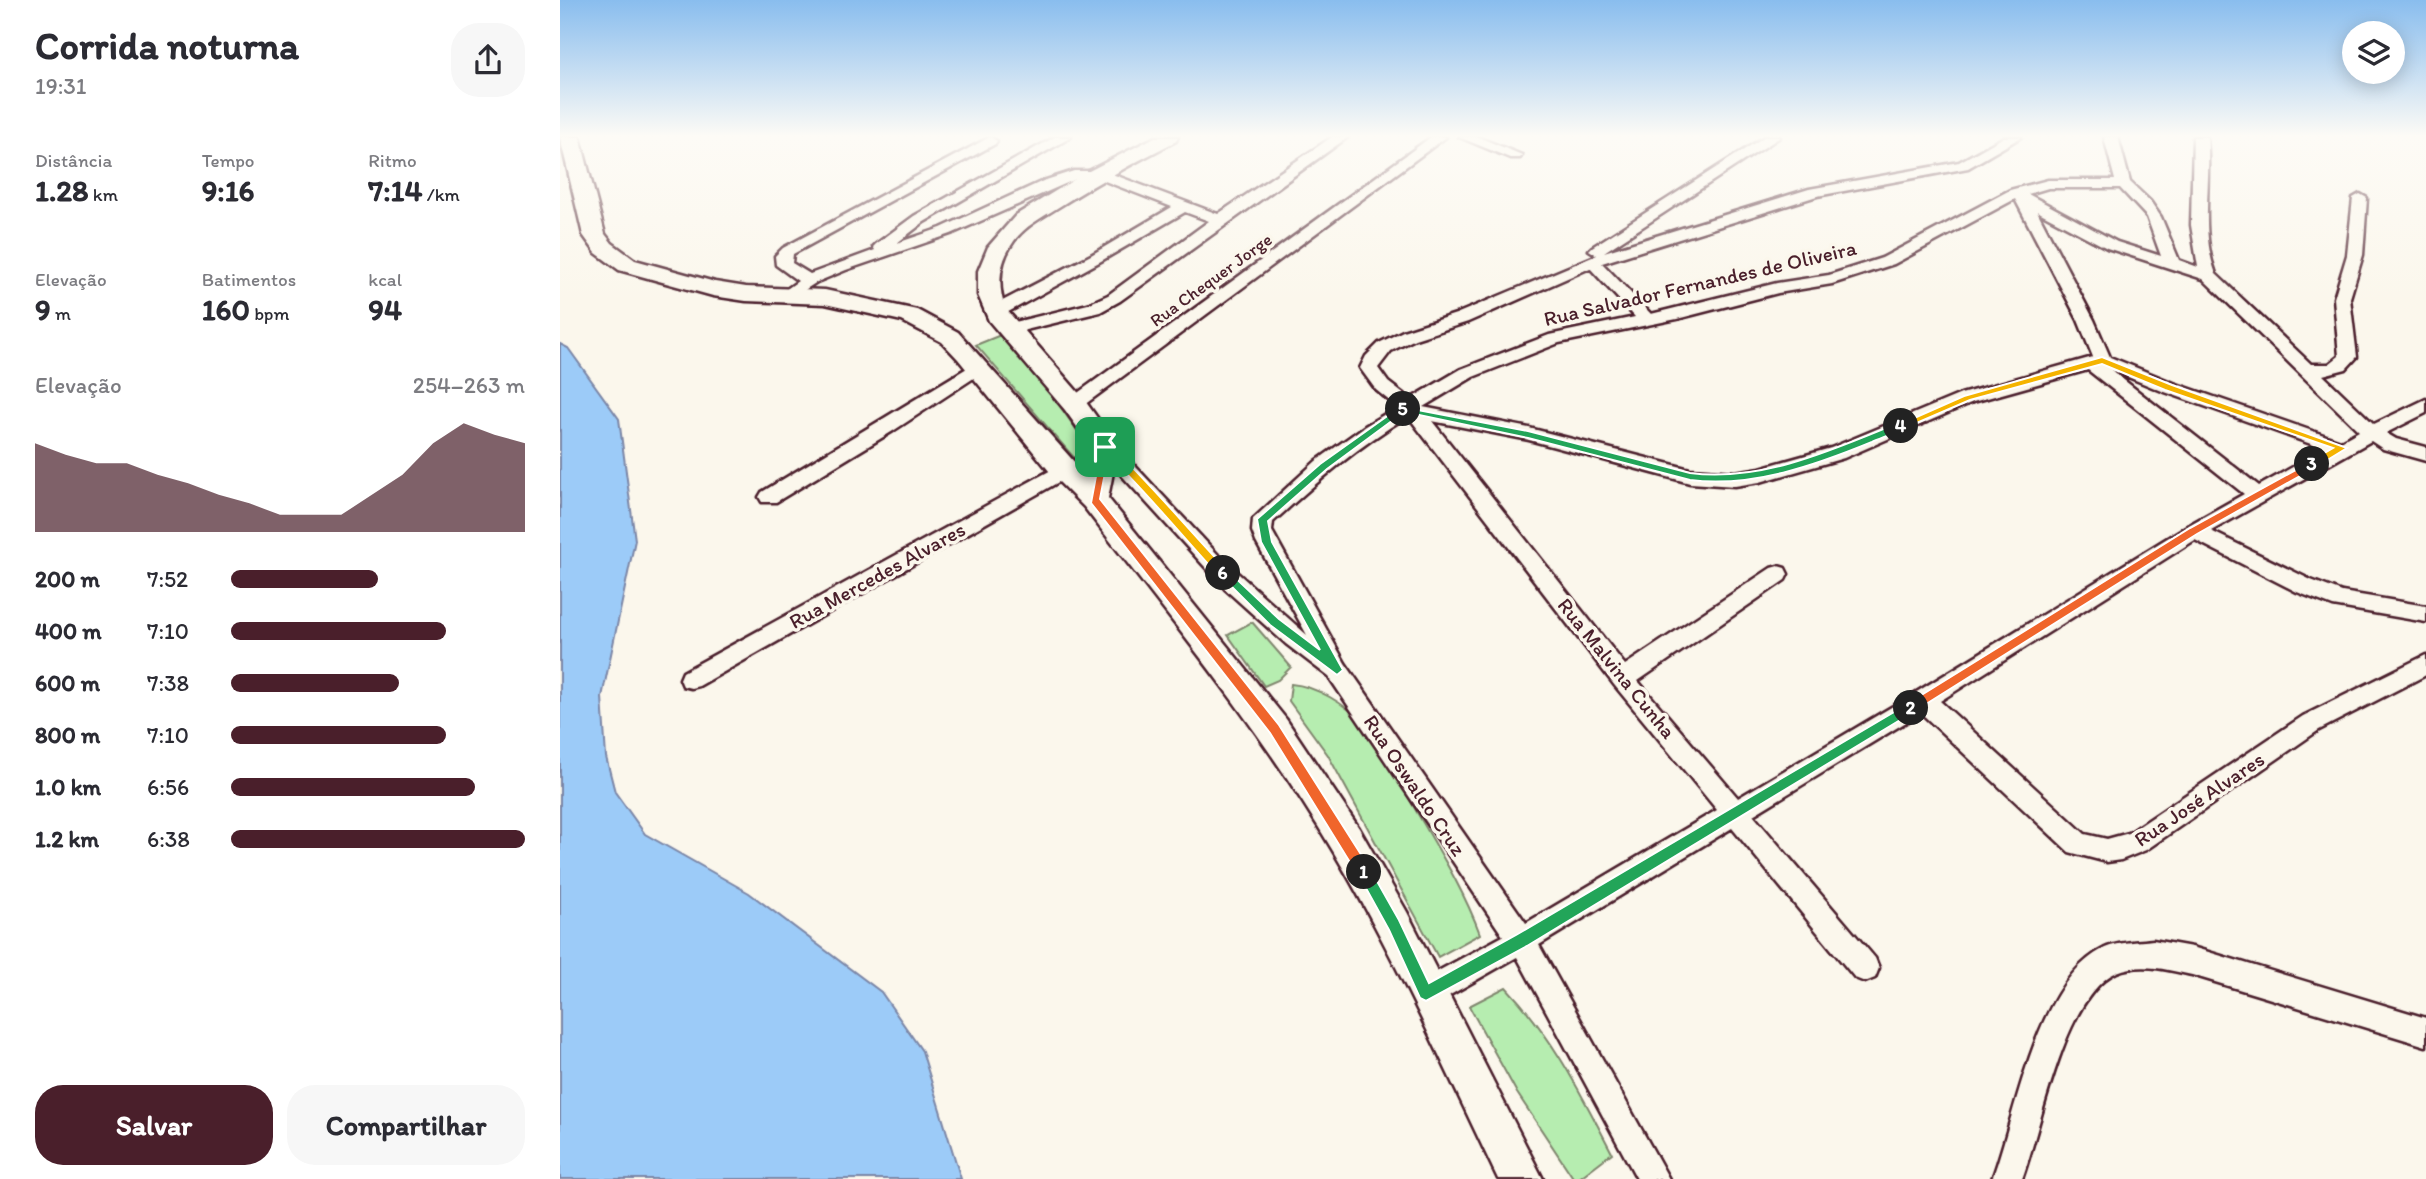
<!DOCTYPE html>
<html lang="pt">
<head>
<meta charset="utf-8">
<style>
	:root { --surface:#fff; --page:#f7f7f7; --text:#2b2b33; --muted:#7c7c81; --accent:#4a1f2b }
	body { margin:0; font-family:Itim,sans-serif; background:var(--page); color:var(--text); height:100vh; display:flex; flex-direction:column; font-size:26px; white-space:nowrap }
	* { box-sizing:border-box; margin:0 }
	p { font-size:23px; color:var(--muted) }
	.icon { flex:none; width:38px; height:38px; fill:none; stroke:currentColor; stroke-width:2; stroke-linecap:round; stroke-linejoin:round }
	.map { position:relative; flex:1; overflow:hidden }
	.panel { display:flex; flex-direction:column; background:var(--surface); width:560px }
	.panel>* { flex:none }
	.controls { position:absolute; left:1782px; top:21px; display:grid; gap:14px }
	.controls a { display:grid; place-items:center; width:63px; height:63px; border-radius:50%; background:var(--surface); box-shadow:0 4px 18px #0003; font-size:35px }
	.pin { position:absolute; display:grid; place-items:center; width:60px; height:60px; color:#fff; margin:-30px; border-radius:14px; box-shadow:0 4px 10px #0006 }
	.km { position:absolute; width:35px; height:35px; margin:-18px; border-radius:50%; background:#222; color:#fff; font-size:19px; line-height:35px; text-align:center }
	.round { display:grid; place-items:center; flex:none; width:74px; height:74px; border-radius:28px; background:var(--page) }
	.headline { display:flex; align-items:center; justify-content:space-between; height:119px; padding:0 35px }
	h1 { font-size:38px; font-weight:800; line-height:52px }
	.metrics { display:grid; grid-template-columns:repeat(3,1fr); gap:10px; height:119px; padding:7px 35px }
	.metrics div { display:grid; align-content:center }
	.metrics b { font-size:30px; font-weight:800 }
	.metrics small { font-size:19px; font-weight:400 }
	.metrics p { font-size:19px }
	.chart { height:196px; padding:14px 35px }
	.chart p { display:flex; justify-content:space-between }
	.chart svg { width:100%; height:126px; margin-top:7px; fill:var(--accent); opacity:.7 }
	.action { display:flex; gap:14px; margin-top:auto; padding:14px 35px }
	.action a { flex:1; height:80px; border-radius:28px; background:var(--accent); color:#fff; font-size:28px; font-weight:800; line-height:80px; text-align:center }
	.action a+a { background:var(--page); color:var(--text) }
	ul { padding:0 35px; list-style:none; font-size:23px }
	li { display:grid; grid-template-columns:112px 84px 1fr; align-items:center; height:52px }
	li i { height:18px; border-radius:9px; background:var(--accent) }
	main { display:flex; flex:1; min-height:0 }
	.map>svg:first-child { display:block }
</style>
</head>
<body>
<main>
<section class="panel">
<div class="headline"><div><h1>Corrida noturna</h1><p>19:31</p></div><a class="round"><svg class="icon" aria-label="share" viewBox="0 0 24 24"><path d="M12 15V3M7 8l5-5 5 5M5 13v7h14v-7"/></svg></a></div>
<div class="metrics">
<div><p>Distância</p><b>1.28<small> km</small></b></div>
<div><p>Tempo</p><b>9:16</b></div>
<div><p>Ritmo</p><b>7:14<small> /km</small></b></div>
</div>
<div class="metrics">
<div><p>Elevação</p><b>9<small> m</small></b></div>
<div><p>Batimentos</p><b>160<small> bpm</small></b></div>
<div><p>kcal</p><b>94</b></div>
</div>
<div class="chart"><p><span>Elevação</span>254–263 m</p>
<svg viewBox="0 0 160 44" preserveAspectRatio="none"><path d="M0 44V13L10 17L20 20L30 20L40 24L50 27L60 31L70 34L80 38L90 38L100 38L110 31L120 24L130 13L140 6L150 10L160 13V44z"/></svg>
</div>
<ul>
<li><b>200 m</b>7:52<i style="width:50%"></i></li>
<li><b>400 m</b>7:10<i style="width:73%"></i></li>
<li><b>600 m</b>7:38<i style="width:57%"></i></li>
<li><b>800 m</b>7:10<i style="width:73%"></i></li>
<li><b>1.0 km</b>6:56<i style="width:83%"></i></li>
<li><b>1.2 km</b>6:38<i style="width:100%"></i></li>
</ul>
<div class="action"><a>Salvar</a><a>Compartilhar</a></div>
</section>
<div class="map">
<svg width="1866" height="1179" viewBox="0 0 1866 1179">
	<rect width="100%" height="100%" fill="#fbf7ec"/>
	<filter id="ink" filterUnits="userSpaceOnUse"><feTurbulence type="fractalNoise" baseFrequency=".0143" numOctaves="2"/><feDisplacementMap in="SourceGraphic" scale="14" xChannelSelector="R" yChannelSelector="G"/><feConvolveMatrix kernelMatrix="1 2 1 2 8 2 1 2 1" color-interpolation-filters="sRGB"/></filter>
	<g filter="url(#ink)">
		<g fill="#b6edb0" stroke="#80866e" stroke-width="2">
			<path d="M 443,334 L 487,388 L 532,452 L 525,461 L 516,460 L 416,345 Z"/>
			<path d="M 692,622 L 731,667 L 718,680 L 704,686 L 668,635 Z"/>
			<path d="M 731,684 C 756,686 786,704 804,724 C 823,746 836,776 851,802 C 875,844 903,888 920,934 L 878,957 L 768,755 L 729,701 Z"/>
			<path d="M 946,987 C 994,1038 1020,1092 1052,1153 L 1018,1179 L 1014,1179 L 957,1093 L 909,1006 Z"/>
		</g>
		<path fill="#9ccbf8" stroke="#7b86a6" stroke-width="2" d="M 0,344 L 8,348 L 59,419 L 75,540 L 42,697 L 46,757 L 55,792 L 85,834 L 189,893 L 321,992 L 362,1051 L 401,1179 L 0,1179 Z"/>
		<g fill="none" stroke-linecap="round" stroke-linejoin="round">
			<defs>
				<g id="street">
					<path d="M 430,137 L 437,141 L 435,144 L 233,254 L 232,263 L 250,274 L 315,250 L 313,247 L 316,244 L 354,216 L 495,137 L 511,137 L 364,222 L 337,243 L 381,228 L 483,181 L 514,171 L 544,171 L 658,214 L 772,137 L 788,137 L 560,301 L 540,312 L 449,334 L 441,329 L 443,325 L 528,304 L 548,295 L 649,221 L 625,212 L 541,261 L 441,316 L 429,316 L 427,312 L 429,308 L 531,255 L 612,207 L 537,178 L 516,179 L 391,234 L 286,270 L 257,282 L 232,298 L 220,298 L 218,295 L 238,281 L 216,265 L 215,256 L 223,248 Z"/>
					<path d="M 871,137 L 886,137 L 520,408 L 508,408 L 505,404 L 508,400 Z"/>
					<path d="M 899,137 L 918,137 L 962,155 L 960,158 L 950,158 Z"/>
					<path d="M 1204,137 L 1220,137 L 1044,252 L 1249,189 L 1399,162 L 1444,137 L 1461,137 L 1408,168 L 1257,196 L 1042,263 L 1091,314 L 1217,283 L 1269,275 L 1322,258 L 1450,190 L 1488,180 L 1555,180 L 1544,137 L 1558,137 L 1570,182 L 1590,201 L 1601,217 L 1619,260 L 1638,267 L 1631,225 L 1633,137 L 1647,137 C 1652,183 1639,229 1656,274 L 1751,364 L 1769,364 L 1779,356 L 1774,298 L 1787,255 L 1793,198 L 1800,194 L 1807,198 L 1803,255 L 1790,298 L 1797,357 L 1786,369 L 1763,375 L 1814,424 L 1866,399 L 1866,413 L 1826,433 L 1836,439 L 1866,447 L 1866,461 L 1823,449 L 1811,441 L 1651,531 L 1751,580 L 1782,592 L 1866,606 L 1866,622 L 1773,606 L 1737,592 L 1635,540 L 1380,701 L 1525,834 L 1547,839 L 1569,833 L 1743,716 L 1866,655 L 1866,675 L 1759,730 L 1586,850 L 1561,860 L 1547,862 L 1509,852 L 1361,713 L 1193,815 L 1315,958 L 1319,968 L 1315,978 L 1305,982 L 1295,978 L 1172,828 L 979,945 L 1109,1179 L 1077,1179 L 957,957 L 876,1003 L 866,1007 L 856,1003 L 852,993 L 856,983 L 943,936 L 769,677 L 726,644 L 666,590 L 536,447 L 538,442 L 545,441 L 562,452 L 662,559 L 747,635 L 696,542 L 692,531 L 693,519 L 756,461 L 805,426 L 837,407 L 816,390 L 800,368 L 806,356 L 819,343 L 843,331 L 896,314 L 1037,255 L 1029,250 L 1032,247 ZM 1488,188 L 1560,188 L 1587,217 L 1601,256 L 1557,242 L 1468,194 ZM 1455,199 L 1518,320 L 1533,357 L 1401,394 L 1271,448 L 1200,468 L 1175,472 L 1130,469 L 969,428 L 863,407 L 913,377 L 999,343 L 1117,319 L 1218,293 L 1272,284 L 1334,264 ZM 1477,211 L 1547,248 L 1643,279 L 1799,431 L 1781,441 L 1614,383 L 1550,357 L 1534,320 ZM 1030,268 L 1075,317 L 989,335 L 901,369 L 850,399 L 828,382 L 818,368 L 831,351 L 855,339 L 908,322 ZM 1528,370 L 1684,494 L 1627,526 L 1355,693 L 1178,798 L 1078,681 L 1225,580 L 1228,574 L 1225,568 L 1218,566 L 1211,568 L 1065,665 L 872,421 L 969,440 L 1130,483 L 1175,486 L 1200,482 L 1284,458 L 1413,402 ZM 1551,370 L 1602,391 L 1765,449 L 1699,486 ZM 848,416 L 1055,686 L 1157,810 L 966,923 L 785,663 L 712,531 L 713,522 C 756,483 798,446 848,416 Z"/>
					<path d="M 417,362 L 426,368 L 423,372 L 333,431 L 216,502 L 202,502 L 199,497 L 202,492 Z"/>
					<path d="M 504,463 L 511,465 L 514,470 L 511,475 L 139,686 L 131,688 L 123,686 L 120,679 L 123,672 Z"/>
					<path d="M 1593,940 L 1632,947 L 1866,1018 L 1866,1046 L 1632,975 C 1609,970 1581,962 1557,972 C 1503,996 1482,1126 1462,1179 L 1432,1179 C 1457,1112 1476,981 1545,948 C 1559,942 1578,942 1593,940 Z"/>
				</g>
				<path id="secondary" d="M 0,137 L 20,137 L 45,234 L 52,243 L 75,260 L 155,282 L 186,287 L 265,290 L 357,310 L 398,332 L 526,475 L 532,448 L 505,410 L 429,321 L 418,295 L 418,271 L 428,247 L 456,215 L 525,173 L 595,137 L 618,137 L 616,141 C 575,162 535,184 497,208 C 481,218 465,226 454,241 C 439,262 437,284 445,308 L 523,398 L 558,447 L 548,498 L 726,719 L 799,828 L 847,912 L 983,1179 L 938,1179 C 885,1069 835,956 773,851 C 701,729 611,620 524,507 L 494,477 L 398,359 L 382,342 L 342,321 L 265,304 L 186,301 L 153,296 L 59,270 L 36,253 L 23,235 Z"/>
			</defs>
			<use href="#street" stroke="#4a1f2b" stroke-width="5"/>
			<use href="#secondary" stroke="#4a1f2b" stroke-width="5"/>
			<use href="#street" fill="#fbf7ec" fill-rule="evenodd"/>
			<use href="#secondary" fill="#fbf7ec" fill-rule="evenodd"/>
		</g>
	</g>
	<linearGradient id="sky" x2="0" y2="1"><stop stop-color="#89bdee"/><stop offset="0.45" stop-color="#fdfbf6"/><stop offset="1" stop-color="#fdfbf6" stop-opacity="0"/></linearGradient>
	<rect width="1866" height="302" fill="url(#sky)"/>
	<path fill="#f0652b" stroke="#fff" stroke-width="2" d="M 542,444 L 550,447 L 540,499 L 719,725 L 809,867 L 809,877 L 799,877 L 710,733 L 531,503 Z"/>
	<path fill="#22a559" stroke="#fff" stroke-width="2" d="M 1351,702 L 1355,704 L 1355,711 L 967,946 L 866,1001 L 860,998 L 829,930 L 797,872 L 804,865 L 809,867 L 839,920 L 869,983 L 956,935 Z"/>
	<path fill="#f0652b" stroke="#fff" stroke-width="2" d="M 1752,461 L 1758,464 L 1756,467 L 1637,534 L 1355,711 L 1347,711 L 1347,704 L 1630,528 Z"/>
	<path fill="#f5b400" stroke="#fff" stroke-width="2" d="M 1542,357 L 1612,385 L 1787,448 L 1756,467 L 1749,467 L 1749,462 L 1773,448 L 1605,390 L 1542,364 L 1410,400 L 1345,428 L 1336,426 L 1404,396 Z"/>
	<path fill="#22a559" stroke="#fff" stroke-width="2" d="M 846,403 L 858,410 L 968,431 L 1130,473 C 1202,482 1272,450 1338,423 L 1346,426 C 1338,433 1323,437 1312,442 C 1256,465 1192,488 1130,480 L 968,438 L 840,411 L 840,407 Z"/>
	<path fill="#22a559" stroke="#fff" stroke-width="2" d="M 840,407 L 848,409 L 767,469 L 708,521 L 712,542 L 783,670 L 777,675 L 710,625 L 658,573 L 659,570 L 667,570 L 719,619 L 760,650 L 701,542 L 697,519 L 760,464 Z"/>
	<path fill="#f5b400" stroke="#fff" stroke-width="2" d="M 542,444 L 549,444 C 591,484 627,528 667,570 L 667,576 L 659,576 C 620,534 584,489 542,449 Z"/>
	<g text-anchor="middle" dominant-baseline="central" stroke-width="7" stroke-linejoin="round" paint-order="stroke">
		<g font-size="18" fill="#4a1f2b" stroke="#fbf7ec">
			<text transform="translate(651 280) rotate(-36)">Rua Chequer Jorge</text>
		</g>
		<g font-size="21" fill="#4a1f2b" stroke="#fbf7ec">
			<text transform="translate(1140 283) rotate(-13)">Rua Salvador Fernandes de Oliveira</text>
			<text transform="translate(317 575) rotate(-29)">Rua Mercedes Alvares</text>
			<text transform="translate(1057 668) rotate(51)">Rua Malvina Cunha</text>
			<text transform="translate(855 785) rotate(56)">Rua Oswaldo Cruz</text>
			<text transform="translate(1639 799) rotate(-34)">Rua José Alvares</text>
		</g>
	</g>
</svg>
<div class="controls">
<a><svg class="icon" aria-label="layers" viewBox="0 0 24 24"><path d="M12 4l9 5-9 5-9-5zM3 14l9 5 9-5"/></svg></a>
</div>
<div class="pin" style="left:545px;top:447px;background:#1e9e55"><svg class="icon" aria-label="arrive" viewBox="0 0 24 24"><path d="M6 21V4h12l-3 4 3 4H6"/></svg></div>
<b class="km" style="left:804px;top:872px">1</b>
<b class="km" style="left:1351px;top:708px">2</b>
<b class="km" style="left:1752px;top:464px">3</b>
<b class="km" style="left:1341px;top:426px">4</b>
<b class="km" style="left:843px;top:409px">5</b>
<b class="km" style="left:663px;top:573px">6</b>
</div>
</main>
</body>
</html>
